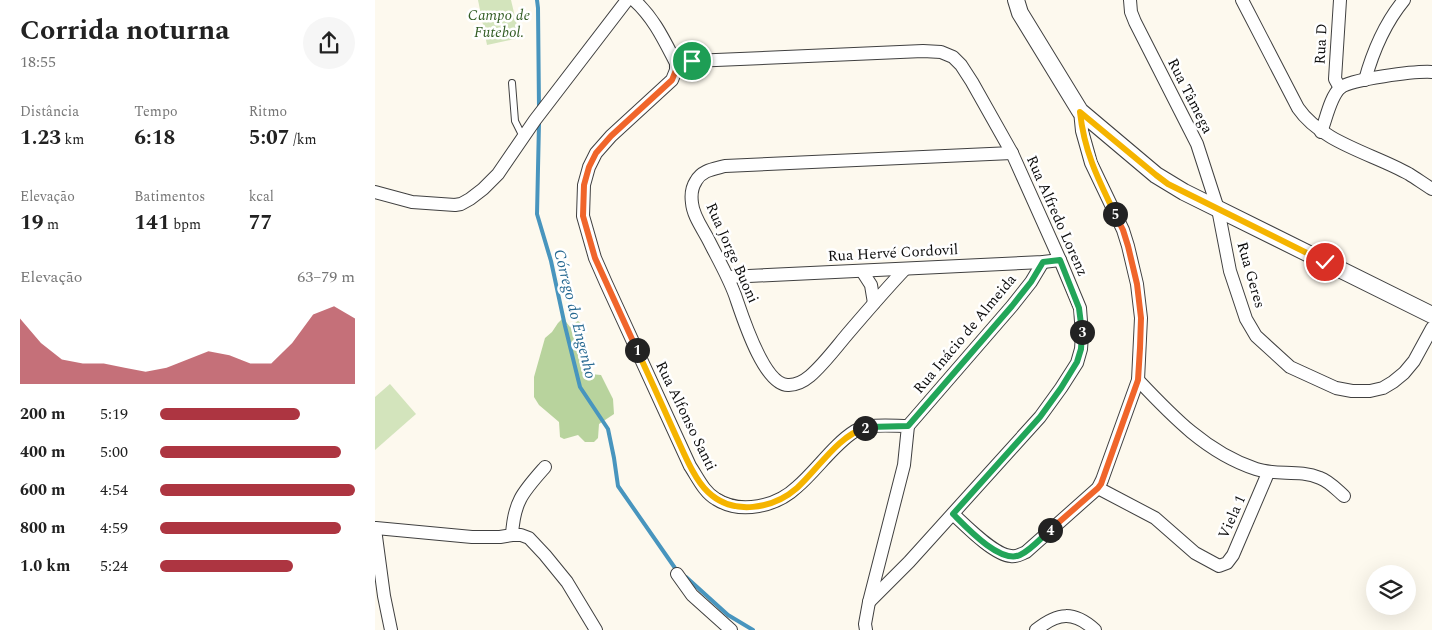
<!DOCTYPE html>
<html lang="pt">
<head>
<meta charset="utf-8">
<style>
	:root { --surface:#fff; --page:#f6f6f6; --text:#222; --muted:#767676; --accent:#ad3541 }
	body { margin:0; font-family:Spectral,serif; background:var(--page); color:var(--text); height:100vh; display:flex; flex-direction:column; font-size:19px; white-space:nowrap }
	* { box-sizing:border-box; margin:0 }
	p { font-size:16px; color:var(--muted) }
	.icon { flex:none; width:28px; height:28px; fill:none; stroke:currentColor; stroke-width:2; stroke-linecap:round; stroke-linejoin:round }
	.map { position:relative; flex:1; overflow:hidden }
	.panel { display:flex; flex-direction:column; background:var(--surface); width:375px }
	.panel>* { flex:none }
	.buttons { position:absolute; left:991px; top:565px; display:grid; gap:10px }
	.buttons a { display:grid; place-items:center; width:50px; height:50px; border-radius:50%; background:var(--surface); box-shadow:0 5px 20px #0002; font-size:25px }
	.pin { position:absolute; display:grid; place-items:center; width:42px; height:42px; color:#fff; margin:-21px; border:2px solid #fff; border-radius:50%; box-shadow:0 1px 5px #0007 }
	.km { position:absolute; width:25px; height:25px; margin:-12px; border-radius:50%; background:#222; color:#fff; font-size:14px; line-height:25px; text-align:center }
	.round { display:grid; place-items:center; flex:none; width:52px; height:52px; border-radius:26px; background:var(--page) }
	.overview { display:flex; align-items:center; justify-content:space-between; height:85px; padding:0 20px }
	h1 { font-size:28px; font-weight:700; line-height:38px }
	.metrics { display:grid; grid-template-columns:repeat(3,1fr); gap:8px; height:85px; padding:5px 20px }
	.metrics div { display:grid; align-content:center }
	.metrics b { font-size:21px; font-weight:700 }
	.metrics small { font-size:14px; font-weight:400 }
	.metrics p { font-size:14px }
	.chart { height:140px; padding:10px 20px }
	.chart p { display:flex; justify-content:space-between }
	.chart svg { width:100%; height:90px; margin-top:5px; fill:var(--accent); opacity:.7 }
	ul { padding:0 20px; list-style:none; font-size:16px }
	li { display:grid; grid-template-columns:80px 60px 1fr; align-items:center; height:38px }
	li i { height:12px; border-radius:6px; background:var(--accent) }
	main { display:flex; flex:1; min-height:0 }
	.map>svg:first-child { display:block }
</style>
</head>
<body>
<main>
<section class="panel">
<div class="overview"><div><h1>Corrida noturna</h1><p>18:55</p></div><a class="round"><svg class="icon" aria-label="share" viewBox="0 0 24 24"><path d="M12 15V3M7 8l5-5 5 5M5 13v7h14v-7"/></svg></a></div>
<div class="metrics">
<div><p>Distância</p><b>1.23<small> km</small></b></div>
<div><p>Tempo</p><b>6:18</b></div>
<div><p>Ritmo</p><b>5:07<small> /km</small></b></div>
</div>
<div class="metrics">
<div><p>Elevação</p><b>19<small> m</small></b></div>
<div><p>Batimentos</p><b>141<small> bpm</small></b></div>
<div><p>kcal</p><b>77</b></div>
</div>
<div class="chart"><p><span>Elevação</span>63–79 m</p>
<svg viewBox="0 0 160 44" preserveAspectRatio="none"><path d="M0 44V12L10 24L20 32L30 34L40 34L50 36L60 38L70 36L80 32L90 28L100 30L110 34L120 34L130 24L140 10L150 6L160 12V44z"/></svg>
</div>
<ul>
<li><b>200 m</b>5:19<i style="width:72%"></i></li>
<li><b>400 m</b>5:00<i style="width:93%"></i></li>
<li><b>600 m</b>4:54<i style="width:100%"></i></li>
<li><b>800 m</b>4:59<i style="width:93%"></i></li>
<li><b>1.0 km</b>5:24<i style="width:68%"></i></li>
</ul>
</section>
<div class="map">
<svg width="1057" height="630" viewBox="0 0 1057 630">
	<rect width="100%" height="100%" fill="#fdf9ee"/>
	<g fill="#d3e4bc">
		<path d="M 103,0 L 136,0 L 145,38 L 112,45 Z"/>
		<path d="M 15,384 L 41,414 L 0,450 L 0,397 Z"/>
	</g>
	<path fill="#b8d39d" d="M 188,318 L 195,327 L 203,321 L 211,327 L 211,332 L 205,339 L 205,364 L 215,374 L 226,375 L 238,399 L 239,414 L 224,424 L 223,438 L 219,442 L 210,442 L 203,435 L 189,439 L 185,437 L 184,422 L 164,405 L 159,397 L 159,377 L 170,338 L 177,332 L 183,323 Z"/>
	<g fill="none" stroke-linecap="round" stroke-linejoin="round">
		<g stroke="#4895be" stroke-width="4">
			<path d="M 162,0 L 163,8 L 164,108"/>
			<path d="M 164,123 L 162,214 L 176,261 L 190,326 L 205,387 L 233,429 L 239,458 L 243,486 L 300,568 L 304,571"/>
			<path d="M 311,577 L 353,615 L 378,630"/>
		</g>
		<defs>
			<path id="service" d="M 137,83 L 140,121 L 148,137"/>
			<g id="minor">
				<path d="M 259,0 C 279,18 289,40 301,63 L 301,70 L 297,80 L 236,136 L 221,153 L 214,167 L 209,185 L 208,216 L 220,258 L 231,283 L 315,466 C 323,478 329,492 341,499 C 366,515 402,506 422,487 C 441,471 459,444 480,431 C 495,423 517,426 533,426 L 529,465 L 494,602 L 490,624 L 491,630"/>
				<path d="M 755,0 L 756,12 L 760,22 L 822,144 L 843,209 L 855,271 L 871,319 L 881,336 L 915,367 L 961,388 L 977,391 L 995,391 L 1008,388 L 1018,382 L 1029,373 L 1039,361 L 1057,328"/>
				<path d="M 867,0 L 923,108 C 947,143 999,154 1034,174 C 1042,179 1049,184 1057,189"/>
				<path d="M 965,0 L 960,79 L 965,88"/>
				<path d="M 301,63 L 317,61 L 548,51 L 566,52 L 578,57 L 586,65 L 597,82 L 637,153 L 685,260 L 705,308 L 707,335 L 706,349 L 702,363 L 686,388 L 665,417 L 534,562 L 494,602"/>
				<path d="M 990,80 C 998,51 1010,23 1029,0"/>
				<path d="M 946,132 C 951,120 955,97 965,88 C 975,79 1041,71 1057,72"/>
				<path d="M 0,192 L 37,202 L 80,205 L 86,204 L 95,199 L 108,189 L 123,174 L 160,120 L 252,0"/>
				<path d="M 530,269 C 511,289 493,310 475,331 C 462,346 450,363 435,376 C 429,381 421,385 414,385 C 389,387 367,315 360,295 C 353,276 343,259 334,241 C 328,229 318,216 317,203 C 316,196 317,187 321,181 C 327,170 339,169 350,166 L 637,153"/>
				<path d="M 487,271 L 496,285 L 499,303"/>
				<path d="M 353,277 L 668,262 L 685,260"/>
				<path d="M 763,380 C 797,416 832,453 881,469 C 902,476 924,469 945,478 C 954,481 962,490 969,496"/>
				<path d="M 533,426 L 637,306 L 656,282 L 668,262"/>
				<path d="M 723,488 L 780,518 L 820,553 L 844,566 L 852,563 L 858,555 L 893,473"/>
				<path d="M 578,514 C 591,526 619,555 636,556 C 642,557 646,554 651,552 L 723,488 L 727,480 L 763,380 L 766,318 L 762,284 L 753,246 L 748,230 L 716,163 L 707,131 L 705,111"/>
				<path d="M 1,528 L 97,537 L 125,537 L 137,535 L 146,535 L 154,538 L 170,555 L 192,582 L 221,630"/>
				<path d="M 0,529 L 9,596 L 16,630"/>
				<path d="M 137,535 C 139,501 148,492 170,467"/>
				<path d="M 302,574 L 317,595 L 356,630"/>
				<path d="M 661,630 C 683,612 699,611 720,630"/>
			</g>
			<path id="tertiary" d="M 641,0 L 645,13 L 705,111 L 781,175 L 809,192 L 1057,315"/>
		</defs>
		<use href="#service" stroke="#404040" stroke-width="8"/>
		<use href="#minor" stroke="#404040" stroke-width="14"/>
		<use href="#tertiary" stroke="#404040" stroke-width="18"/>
		<use href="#service" stroke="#fff" stroke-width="6"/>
		<use href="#minor" stroke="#fff" stroke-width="12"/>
		<use href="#tertiary" stroke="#fff" stroke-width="16"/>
	</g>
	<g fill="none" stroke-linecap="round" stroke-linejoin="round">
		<defs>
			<path id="split-1" d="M 262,350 L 220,258 L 208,216 L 209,185 L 214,167 L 221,153 L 236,136 L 297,80 L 301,70 L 302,63 L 317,61"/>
			<path id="split-2" d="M 262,350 C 275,378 288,407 301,436 C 309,453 319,479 333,492 C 358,516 398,509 422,488 C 443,469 463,436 490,428"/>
			<path id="split-3" d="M 490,428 L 494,427 L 533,426 L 637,306 L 656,282 L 668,262 L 685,260 L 704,308 L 707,332"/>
			<path id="split-4" d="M 675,530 C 666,538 656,550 645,555 C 625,564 591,527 578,514 L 665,417 L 686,388 L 702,362 L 706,349 L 707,332"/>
			<path id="split-5" d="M 675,530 L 723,488 L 726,484 L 763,380 L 765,348 L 766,318 L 762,284 L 753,246 L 748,230 L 740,214"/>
			<path id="split-6" d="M 740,214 C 723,179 709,151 705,112 L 781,175 L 793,184 L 950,262"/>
		</defs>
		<use href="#split-1" stroke="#fff" stroke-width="10"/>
		<use href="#split-2" stroke="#fff" stroke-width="10"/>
		<use href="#split-3" stroke="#fff" stroke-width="10"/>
		<use href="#split-4" stroke="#fff" stroke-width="10"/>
		<use href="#split-5" stroke="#fff" stroke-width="10"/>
		<use href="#split-6" stroke="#fff" stroke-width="10"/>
		<use href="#split-1" stroke="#f0652b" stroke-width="6"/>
		<use href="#split-2" stroke="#f5b400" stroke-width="6"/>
		<use href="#split-3" stroke="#22a559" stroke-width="6"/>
		<use href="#split-4" stroke="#22a559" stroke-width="6"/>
		<use href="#split-5" stroke="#f0652b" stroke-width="6"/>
		<use href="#split-6" stroke="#f5b400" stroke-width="6"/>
	</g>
	<g text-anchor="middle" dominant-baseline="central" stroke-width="5" stroke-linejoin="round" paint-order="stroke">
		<g font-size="15" font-style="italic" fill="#335d25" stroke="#fff">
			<text x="124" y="15">Campo de<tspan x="124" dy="17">Futebol.</tspan></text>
		</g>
		<g font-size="15" fill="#0d0d0d" stroke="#fff">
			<text transform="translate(946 44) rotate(-87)">Rua D</text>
			<text transform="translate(815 96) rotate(63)">Rua Tâmega</text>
			<text transform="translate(682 216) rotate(66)">Rua Alfredo Lorenz</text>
			<text transform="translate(357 253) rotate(66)">Rua Jorge Buoni</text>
			<text transform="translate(518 253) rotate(-3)">Rua Hervé Cordovil</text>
			<text transform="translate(876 275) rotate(74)">Rua Geres</text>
			<text transform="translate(590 334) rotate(-50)">Rua Inácio de Almeida</text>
			<text transform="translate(311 416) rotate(64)">Rua Alfonso Santi</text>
			<text transform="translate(857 517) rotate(-66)">Viela 1</text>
		</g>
		<g font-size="16" font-style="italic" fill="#246790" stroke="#fff">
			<text transform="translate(200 314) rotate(76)">Córrego do Engenho</text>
		</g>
	</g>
</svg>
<div class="buttons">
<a><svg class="icon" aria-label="layers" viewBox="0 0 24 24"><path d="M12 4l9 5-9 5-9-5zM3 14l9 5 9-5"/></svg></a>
</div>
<div class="pin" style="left:317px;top:61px;background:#1e9e55"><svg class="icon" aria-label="arrive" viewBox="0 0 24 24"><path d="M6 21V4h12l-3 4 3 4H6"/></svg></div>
<div class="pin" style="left:950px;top:262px;background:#d93025"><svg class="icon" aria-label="check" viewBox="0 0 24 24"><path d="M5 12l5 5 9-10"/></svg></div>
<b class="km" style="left:262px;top:350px">1</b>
<b class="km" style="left:490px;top:428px">2</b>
<b class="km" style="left:707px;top:332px">3</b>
<b class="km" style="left:675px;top:530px">4</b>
<b class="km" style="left:740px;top:214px">5</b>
</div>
</main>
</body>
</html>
